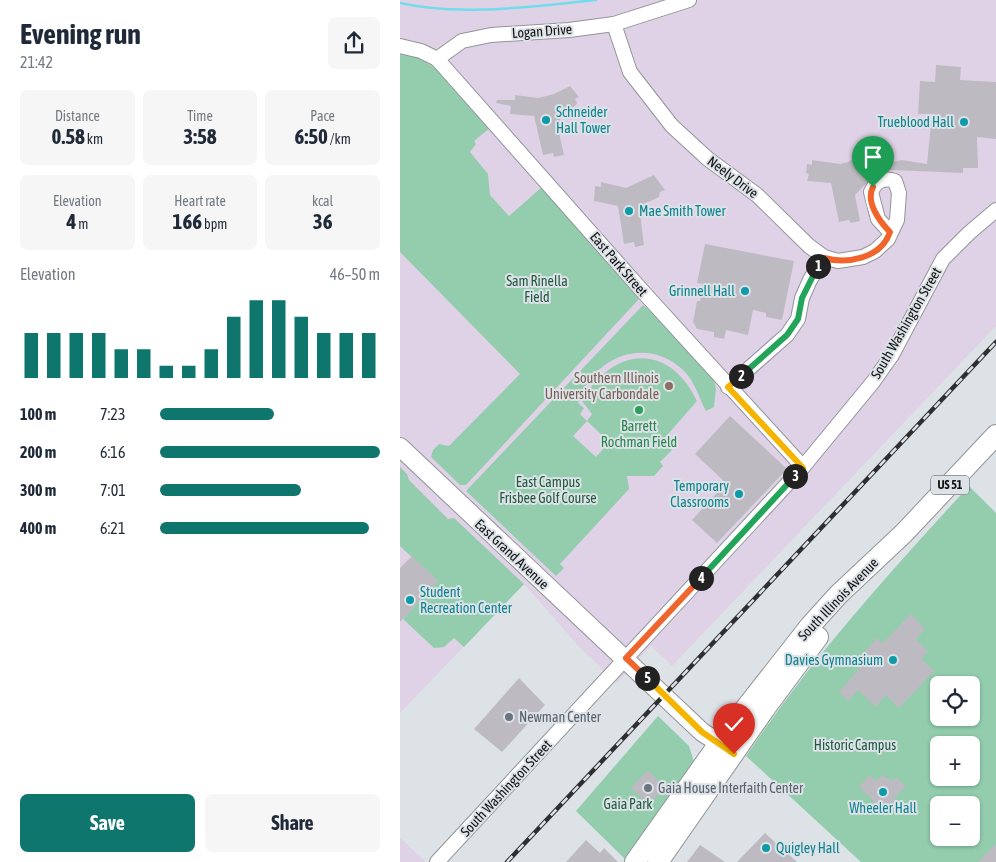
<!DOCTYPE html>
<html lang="en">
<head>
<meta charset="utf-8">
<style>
	:root { --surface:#fff; --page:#f6f6f7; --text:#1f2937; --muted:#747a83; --accent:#0f766e }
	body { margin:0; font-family:"Asap Condensed",sans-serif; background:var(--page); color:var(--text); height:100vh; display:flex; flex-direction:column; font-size:19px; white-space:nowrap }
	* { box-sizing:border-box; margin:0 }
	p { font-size:16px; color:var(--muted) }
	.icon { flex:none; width:28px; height:28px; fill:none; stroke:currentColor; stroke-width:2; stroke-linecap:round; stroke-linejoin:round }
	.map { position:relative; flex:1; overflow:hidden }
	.drawer { display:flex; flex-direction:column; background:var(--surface); width:400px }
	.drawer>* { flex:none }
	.controls { position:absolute; left:530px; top:676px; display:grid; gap:10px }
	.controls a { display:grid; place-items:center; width:50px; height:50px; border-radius:8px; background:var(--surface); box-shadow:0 1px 4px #0004; font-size:25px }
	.pin { position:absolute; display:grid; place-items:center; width:42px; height:42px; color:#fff; margin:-51px -21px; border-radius:50% 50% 50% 0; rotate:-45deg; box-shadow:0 0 5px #0007 }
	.pin .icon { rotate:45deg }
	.km { position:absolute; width:25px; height:25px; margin:-12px; border-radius:50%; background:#222; color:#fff; font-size:14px; line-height:25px; text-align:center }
	.round { display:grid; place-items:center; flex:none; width:52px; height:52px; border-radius:8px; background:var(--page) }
	.headline { display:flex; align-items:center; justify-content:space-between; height:85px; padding:0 20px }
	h1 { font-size:28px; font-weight:700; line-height:38px }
	.figures { display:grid; grid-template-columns:repeat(3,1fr); gap:8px; height:85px; padding:5px 20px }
	.figures div { display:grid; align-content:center; border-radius:8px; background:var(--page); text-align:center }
	.figures b { font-size:21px; font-weight:700 }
	.figures small { font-size:14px; font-weight:400 }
	.figures p { font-size:14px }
	.chart { height:140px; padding:10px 20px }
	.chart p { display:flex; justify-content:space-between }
	.chart svg { width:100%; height:90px; margin-top:5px; stroke:var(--accent); stroke-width:6 }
	.button { display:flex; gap:10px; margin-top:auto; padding:10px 20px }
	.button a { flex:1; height:58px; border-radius:8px; background:var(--accent); color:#fff; font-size:20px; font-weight:700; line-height:58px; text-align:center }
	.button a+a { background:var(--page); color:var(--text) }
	ul { padding:0 20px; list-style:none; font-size:16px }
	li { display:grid; grid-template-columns:80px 60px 1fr; align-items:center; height:38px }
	li i { height:12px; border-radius:6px; background:var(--accent) }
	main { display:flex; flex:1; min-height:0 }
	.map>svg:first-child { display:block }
</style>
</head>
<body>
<main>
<section class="drawer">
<div class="headline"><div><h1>Evening run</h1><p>21:42</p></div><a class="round"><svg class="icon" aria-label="share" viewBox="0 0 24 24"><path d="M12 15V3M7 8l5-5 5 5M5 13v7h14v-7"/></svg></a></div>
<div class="figures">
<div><p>Distance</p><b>0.58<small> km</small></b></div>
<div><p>Time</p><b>3:58</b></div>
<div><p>Pace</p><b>6:50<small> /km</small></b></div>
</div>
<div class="figures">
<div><p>Elevation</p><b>4<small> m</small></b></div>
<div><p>Heart rate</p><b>166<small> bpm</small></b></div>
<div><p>kcal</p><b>36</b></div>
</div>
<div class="chart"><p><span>Elevation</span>46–50 m</p>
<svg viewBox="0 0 160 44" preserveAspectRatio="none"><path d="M5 44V22M15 44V22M25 44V22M35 44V22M45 44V30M55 44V30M65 44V38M75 44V38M85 44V30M95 44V14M105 44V6M115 44V6M125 44V14M135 44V22M145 44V22M155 44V22"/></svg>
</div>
<ul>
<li><b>100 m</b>7:23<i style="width:52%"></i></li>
<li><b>200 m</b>6:16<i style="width:100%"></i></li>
<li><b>300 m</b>7:01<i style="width:64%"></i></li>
<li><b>400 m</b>6:21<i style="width:95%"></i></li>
</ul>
<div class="button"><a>Save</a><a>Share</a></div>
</section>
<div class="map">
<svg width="596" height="862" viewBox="0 0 596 862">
	<rect width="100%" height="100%" fill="#dde2e7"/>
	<g fill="#e0d2e6">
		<path d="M 0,0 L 596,0 L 596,326 L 272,666 L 251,646 L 217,683 L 180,648 L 124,584 L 0,713 Z"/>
		<path d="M 0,838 L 26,862 L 0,862 Z"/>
	</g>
	<g fill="#93cdae" fill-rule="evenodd">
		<path d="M 0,54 L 18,58 L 35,68 L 90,128 L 74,141 L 76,144 L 70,152 L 88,174 L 90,195 L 109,216 L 142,187 L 239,299 L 66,485 L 60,485 L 31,457 L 33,450 L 39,444 L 49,446 L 120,374 L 0,252 Z"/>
		<path d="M 243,305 L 267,326 L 313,376 L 316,389 L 314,407 L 306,411 C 299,398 295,382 284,371 C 247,335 193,356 178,403 L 184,408 L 180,414 L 187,421 L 192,414 L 182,401 C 213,346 269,342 297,401 L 262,441 L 272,450 L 260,462 L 263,466 L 254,476 L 227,476 L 229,489 L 160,564 L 164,568 L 156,576 L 66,491 ZM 187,421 L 209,442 L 196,457 L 173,436 Z"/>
		<path d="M 0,467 L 7,474 L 9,480 L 48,519 L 54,518 L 124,584 L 64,647 L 54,638 L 44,647 L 34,648 L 3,619 L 37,581 L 0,546 Z"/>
		<path d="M 569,486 L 596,513 L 596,862 L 461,862 L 346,756 C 411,659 490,572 569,486 ZM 539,685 L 571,685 L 571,718 L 539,718 ZM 539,745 L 571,745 L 571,778 L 539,778 ZM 539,805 L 571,805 L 571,838 L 539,838 Z"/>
		<path d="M 258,716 L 289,746 L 294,762 L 227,861 L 176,811 Z"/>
	</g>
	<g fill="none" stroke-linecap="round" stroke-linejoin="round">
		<path stroke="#74dbed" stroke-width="2.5" d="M 0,3 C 62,17 133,6 196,0"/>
	</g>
	<g fill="#bdbbc1">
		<path d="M 536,65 L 561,67 L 560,80 L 596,82 L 596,139 L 577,137 L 578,168 L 563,168 L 563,173 L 492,170 L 476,173 L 455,195 L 460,221 L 451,223 L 449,220 L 439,222 L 431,183 L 407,181 L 409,174 L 406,173 L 407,164 L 412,165 L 412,160 L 440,164 L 448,162 L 467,151 L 477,166 L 502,160 L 527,164 L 532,114 L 518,114 L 520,81 L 535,82 Z"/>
		<path d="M 170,86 L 179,97 L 175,99 L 177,103 L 175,106 L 160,114 L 163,116 L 157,124 L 164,155 L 154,157 L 153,153 L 143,155 L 134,116 L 110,114 L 111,106 L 96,103 L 97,100 L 115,100 L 115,95 L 138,98 L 154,94 Z"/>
		<path d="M 254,175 L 265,190 L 260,192 L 259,197 L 244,204 L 247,208 L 240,214 L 244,245 L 235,247 L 234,242 L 224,244 L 218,206 L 194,201 L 195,186 L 201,187 L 201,182 L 226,188 Z"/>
		<path d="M 305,244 L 394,261 L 382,320 L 366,317 L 366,313 L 353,310 L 348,335 L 326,330 L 324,339 L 314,337 L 314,332 L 297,329 L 293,322 L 297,301 L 300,301 L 302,284 L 297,283 Z"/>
		<path d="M 330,416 L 387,469 L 317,543 L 292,520 L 326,483 L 295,454 Z"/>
		<path d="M 12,556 L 38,581 L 0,622 L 0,568 Z"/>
		<path d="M 511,614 L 525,629 L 516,639 L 528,651 L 521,659 L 534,671 L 499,708 L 486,695 L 476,707 L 458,690 L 448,701 L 439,692 L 465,662 L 460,656 L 477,638 L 483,643 Z"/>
		<path d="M 119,678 L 145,705 L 102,752 L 74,729 Z"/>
		<path d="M 248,770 L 265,788 L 249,805 L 231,788 Z"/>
		<path d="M 470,775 L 476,781 L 482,775 L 492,781 L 496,777 L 506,787 L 494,798 L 498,801 L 487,812 L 484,809 L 481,813 L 473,812 L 471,808 L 473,800 L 459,787 Z"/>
		<path d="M 365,833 L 397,862 L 337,862 Z"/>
		<path d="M 186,840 L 200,853 L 204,848 L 218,862 L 166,862 Z"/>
		<path d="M 596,844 L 596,862 L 578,862 Z"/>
		<path d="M 300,845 L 325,862 L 287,862 Z"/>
	</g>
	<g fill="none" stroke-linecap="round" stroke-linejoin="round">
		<defs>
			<g id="minor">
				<path d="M 214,24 L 230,72 L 272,126 L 308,159 L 357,195 L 409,246 L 424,257 L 438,261 L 463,257 L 475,251 L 488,239 L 497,220 L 499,193 L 495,181 C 483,177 476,181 471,192 L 478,219 L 490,232"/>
				<path d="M 0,46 L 21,51 L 37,59 L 62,41 L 91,35 L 169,30 L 214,24 L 289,0"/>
				<path d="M 37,59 L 246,295 L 403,467"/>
				<path d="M 328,387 L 387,335 L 398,319 L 402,298 L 410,280 L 424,257"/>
				<path d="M 37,862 L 403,467 L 473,382 L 492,355 L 543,259 L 569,233 L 596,210"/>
			</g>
			<path id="major" d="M 0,447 L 302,732 L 330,750"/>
			<g id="highway">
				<path d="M 235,862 L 330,728 L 410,626 L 439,594 L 504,533 L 596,435"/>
				<path d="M 258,862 L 366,707 L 418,637"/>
			</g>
		</defs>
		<use href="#minor" stroke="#919599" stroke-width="16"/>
		<use href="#major" stroke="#919599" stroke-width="20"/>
		<use href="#highway" stroke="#919599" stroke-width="22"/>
		<use href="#minor" stroke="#fff" stroke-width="14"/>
		<use href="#major" stroke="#fff" stroke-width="18"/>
		<use href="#highway" stroke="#fff" stroke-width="20"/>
		<defs>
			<path id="rail" d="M 107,862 L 596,342"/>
		</defs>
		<use href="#rail" stroke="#2d2f31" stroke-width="4.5"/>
		<use href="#rail" stroke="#dde2e7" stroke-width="2.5" stroke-dasharray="8" stroke-linecap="butt"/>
	</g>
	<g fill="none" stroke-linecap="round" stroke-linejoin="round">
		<defs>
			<path id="split-1" d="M 418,266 L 424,258 C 447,264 481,259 490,232 C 480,222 465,202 473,187"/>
			<path id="split-2" d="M 341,376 L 387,335 L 398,319 L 402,298 L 418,266"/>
			<path id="split-3" d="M 341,376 L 328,387 L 403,468 L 395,476"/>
			<path id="split-4" d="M 301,578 L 395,476"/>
			<path id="split-5" d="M 247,678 L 226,658 L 301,578"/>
			<path id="split-6" d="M 247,678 L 302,732 L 334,754"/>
		</defs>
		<use href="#split-1" stroke="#fff" stroke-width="10"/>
		<use href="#split-2" stroke="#fff" stroke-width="10"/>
		<use href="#split-3" stroke="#fff" stroke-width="10"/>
		<use href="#split-4" stroke="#fff" stroke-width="10"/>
		<use href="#split-5" stroke="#fff" stroke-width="10"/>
		<use href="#split-6" stroke="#fff" stroke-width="10"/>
		<use href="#split-1" stroke="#f0652b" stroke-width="6"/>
		<use href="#split-2" stroke="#22a559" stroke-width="6"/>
		<use href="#split-3" stroke="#f5b400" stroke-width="6"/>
		<use href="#split-4" stroke="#22a559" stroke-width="6"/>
		<use href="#split-5" stroke="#f0652b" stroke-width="6"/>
		<use href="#split-6" stroke="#f5b400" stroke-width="6"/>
	</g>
	<g fill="#0f9aa8" stroke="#dde2e7" stroke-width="2">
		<circle cx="146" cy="120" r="5"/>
		<circle cx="564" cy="122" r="5"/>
		<circle cx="229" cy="211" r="5"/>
		<circle cx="345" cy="291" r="5"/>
		<circle cx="339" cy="494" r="5"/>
		<circle cx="10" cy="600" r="5"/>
		<circle cx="493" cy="660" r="5"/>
		<circle cx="483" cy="792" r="5"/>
		<circle cx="366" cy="848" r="5"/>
	</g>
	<circle fill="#8d6e63" stroke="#dde2e7" stroke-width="2" cx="269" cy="386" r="5"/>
	<circle fill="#2e9e5b" stroke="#dde2e7" stroke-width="2" cx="239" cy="410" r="5"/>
	<g fill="#6b7280" stroke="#dde2e7" stroke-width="2">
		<circle cx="109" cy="717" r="5"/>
		<circle cx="248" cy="788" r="5"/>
	</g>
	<g text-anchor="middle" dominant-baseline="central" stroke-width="4" stroke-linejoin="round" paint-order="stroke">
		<rect fill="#dde2e7" stroke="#4e5053" stroke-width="1" x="531" y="475.5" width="38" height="19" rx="4"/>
		<g font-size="12" font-weight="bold" fill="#101213">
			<text x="550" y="485">US 51</text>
		</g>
		<g font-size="14" fill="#101213" stroke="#dde2e7">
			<text transform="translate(142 31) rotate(-4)">Logan Drive</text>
			<text transform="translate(333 177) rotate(37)">Neely Drive</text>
			<text transform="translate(219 264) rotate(49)">East Park Street</text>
			<text transform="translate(506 323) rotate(-60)">South Washington Street</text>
			<text transform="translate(112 554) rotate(43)">East Grand Avenue</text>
			<text transform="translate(438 599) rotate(-46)">South Illinois Avenue</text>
			<text transform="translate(106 788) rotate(-47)">South Washington Street</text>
		</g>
		<g font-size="14" fill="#0d838f" stroke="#dde2e7" text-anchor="start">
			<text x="156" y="112">Schneider<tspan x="156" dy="16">Hall Tower</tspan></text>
			<text x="554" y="122" text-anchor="end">Trueblood Hall</text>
			<text x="239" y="211">Mae Smith Tower</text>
			<text x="335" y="291" text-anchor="end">Grinnell Hall</text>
			<text x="329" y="486" text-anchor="end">Temporary<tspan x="329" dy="16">Classrooms</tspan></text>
			<text x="20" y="592">Student<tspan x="20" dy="16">Recreation Center</tspan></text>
			<text x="483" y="660" text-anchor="end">Davies Gymnasium</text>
			<text x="483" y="808" text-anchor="middle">Wheeler Hall</text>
			<text x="376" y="848">Quigley Hall</text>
		</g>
		<g font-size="14" fill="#205b40" stroke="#dde2e7">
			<text x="137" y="281">Sam Rinella<tspan x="137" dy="16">Field</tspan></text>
			<text x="148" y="482">East Campus<tspan x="148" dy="16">Frisbee Golf Course</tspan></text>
			<text x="455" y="745">Historic Campus</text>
			<text x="228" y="804">Gaia Park</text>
		</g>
		<g font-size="14" fill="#785e54" stroke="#dde2e7" text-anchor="end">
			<text x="259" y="378">Southern Illinois<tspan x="259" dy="16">University Carbondale</tspan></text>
		</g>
		<g font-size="14" fill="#27864d" stroke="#dde2e7">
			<text x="239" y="426">Barrett<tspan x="239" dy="16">Rochman Field</tspan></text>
		</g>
		<g font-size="14" fill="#5b616d" stroke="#dde2e7" text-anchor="start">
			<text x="119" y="717">Newman Center</text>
			<text x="258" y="788">Gaia House Interfaith Center</text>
		</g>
	</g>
</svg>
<div class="controls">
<a><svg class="icon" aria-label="locate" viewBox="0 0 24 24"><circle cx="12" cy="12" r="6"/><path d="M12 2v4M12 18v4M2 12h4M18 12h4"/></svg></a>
<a>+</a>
<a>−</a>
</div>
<div class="pin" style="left:473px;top:187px;background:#1e9e55"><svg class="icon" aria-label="arrive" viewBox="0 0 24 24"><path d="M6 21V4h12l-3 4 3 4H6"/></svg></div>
<div class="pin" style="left:334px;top:754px;background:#d93025"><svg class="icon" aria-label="check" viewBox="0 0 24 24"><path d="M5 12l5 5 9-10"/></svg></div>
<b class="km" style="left:418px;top:266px">1</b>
<b class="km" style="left:341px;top:376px">2</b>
<b class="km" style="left:395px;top:476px">3</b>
<b class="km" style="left:301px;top:578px">4</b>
<b class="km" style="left:247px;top:678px">5</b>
</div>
</main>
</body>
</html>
